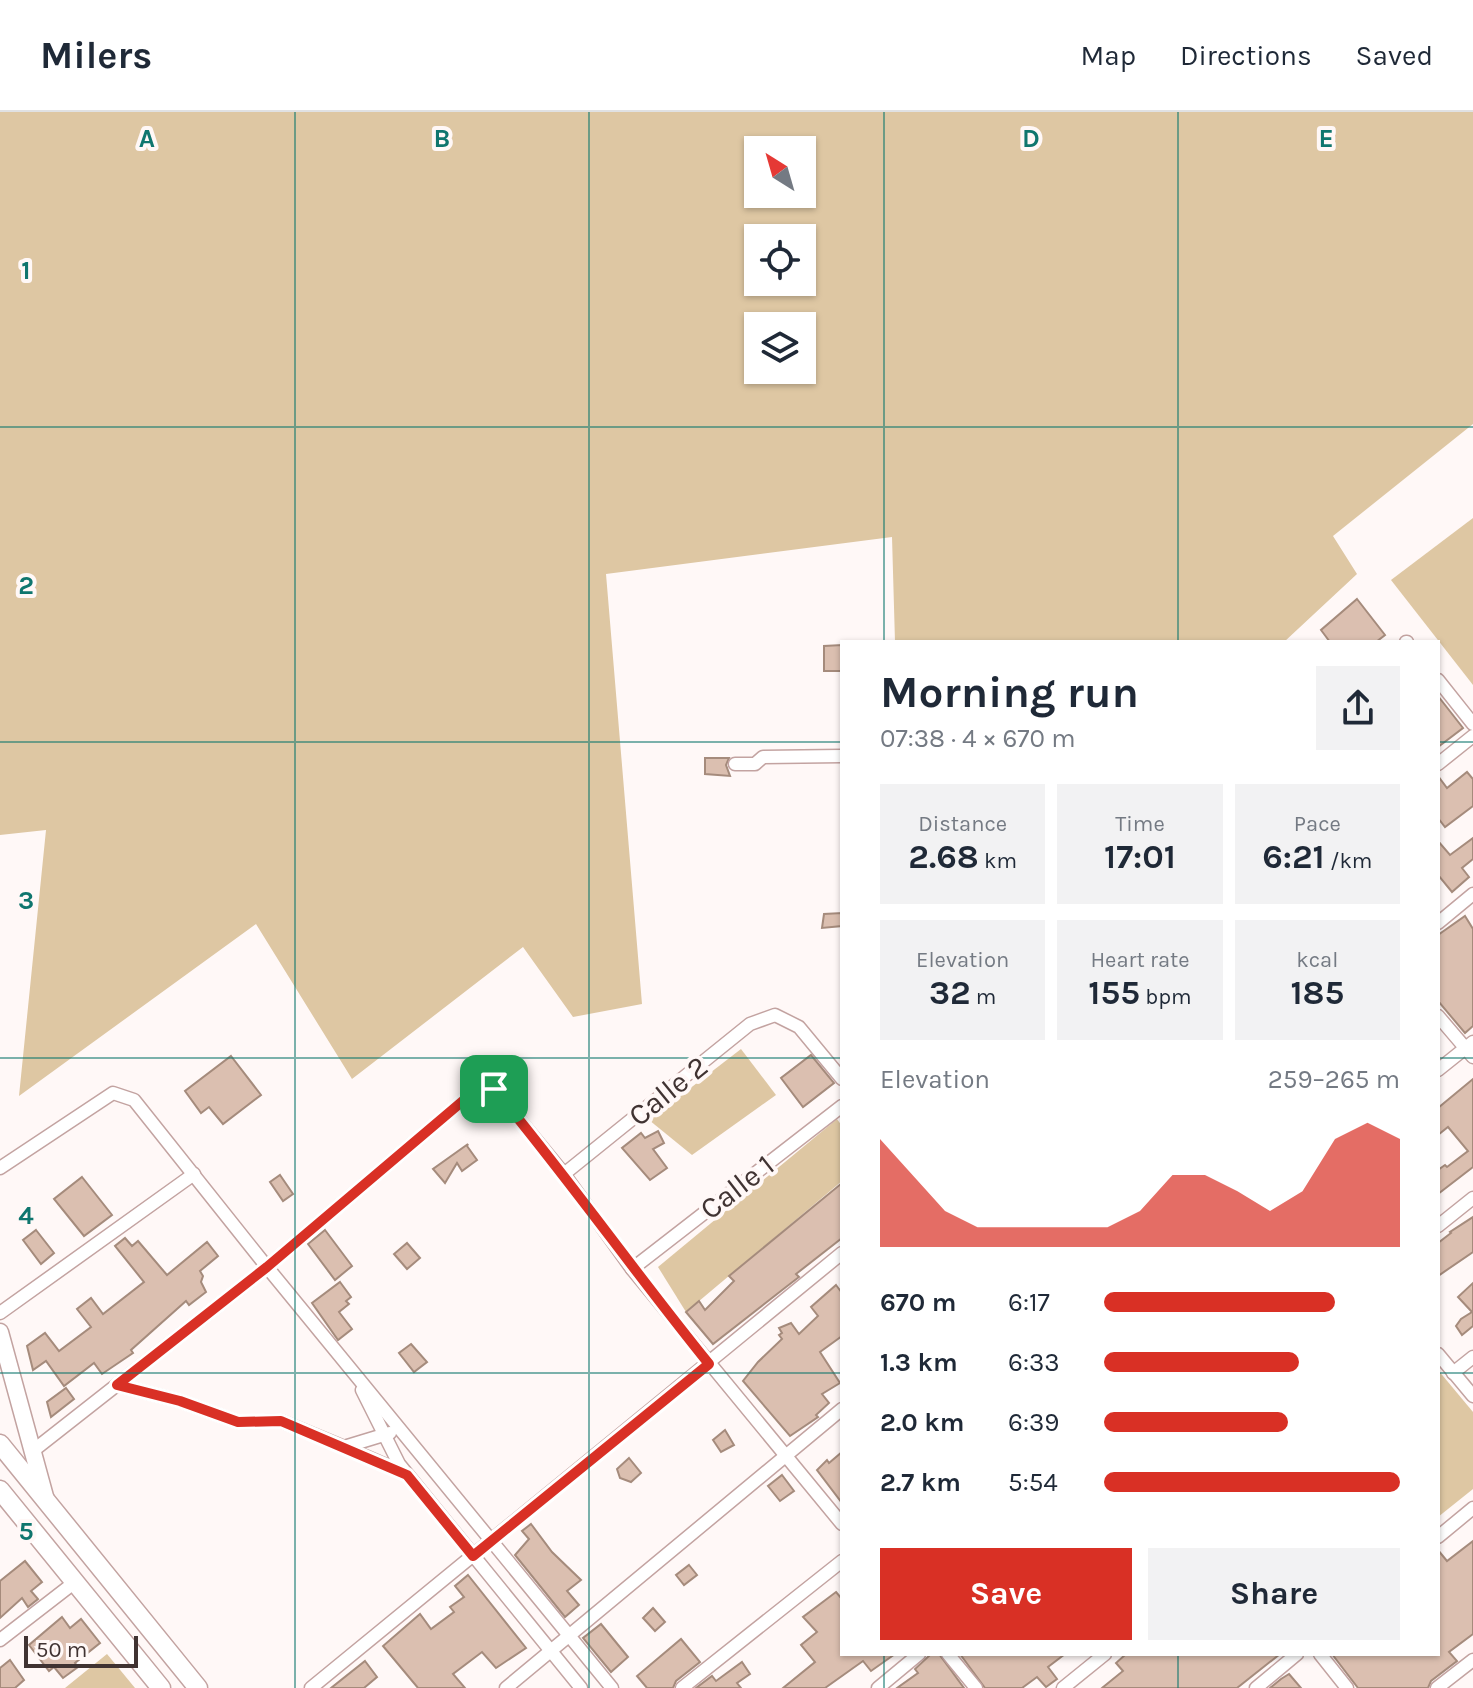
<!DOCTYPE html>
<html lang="en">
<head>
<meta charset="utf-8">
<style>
	:root { --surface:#fff; --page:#f2f2f3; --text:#1f2937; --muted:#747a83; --line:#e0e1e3; --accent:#d93025 }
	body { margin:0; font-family:Karla,sans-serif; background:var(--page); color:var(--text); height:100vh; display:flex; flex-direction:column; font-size:30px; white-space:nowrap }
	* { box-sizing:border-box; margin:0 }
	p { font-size:26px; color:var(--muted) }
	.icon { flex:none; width:44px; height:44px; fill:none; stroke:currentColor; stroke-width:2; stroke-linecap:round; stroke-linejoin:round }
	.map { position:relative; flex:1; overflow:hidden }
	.sheet { position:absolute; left:840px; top:528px; width:600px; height:1016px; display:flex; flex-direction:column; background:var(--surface); border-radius:0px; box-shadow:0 2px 6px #0004 }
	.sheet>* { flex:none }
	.needle { width:52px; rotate:323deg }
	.buttons { position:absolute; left:744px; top:24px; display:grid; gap:16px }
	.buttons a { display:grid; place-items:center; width:72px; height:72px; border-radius:0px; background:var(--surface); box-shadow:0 2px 6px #0004; font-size:40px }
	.scale { position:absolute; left:24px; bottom:20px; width:114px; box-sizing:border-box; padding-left:8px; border:4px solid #403332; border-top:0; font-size:22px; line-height:28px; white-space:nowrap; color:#403332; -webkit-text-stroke:6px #fff8f7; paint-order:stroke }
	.pin { position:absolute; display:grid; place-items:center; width:68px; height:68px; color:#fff; margin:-34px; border-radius:16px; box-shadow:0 4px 12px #0006 }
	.round { display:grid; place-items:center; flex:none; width:84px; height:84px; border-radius:0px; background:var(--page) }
	.head { display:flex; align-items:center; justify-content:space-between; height:136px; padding:0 40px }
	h1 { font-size:44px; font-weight:700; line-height:60px }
	.figures { display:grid; grid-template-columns:repeat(3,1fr); gap:12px; height:136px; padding:8px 40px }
	.figures div { display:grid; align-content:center; border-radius:0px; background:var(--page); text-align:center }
	.figures b { font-size:34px; font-weight:700 }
	.figures small { font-size:22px; font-weight:400 }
	.figures p { font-size:22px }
	.chart { height:224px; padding:16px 40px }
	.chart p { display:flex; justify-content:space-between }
	.chart svg { width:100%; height:144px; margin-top:8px; fill:var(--accent); opacity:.7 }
	.action { display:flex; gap:16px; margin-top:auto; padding:16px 40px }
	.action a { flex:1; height:92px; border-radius:0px; background:var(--accent); color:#fff; font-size:32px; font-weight:700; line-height:92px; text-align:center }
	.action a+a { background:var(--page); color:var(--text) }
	ul { padding:0 40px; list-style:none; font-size:26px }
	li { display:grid; grid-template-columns:128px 96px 1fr; align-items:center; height:60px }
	li i { height:20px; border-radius:10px; background:var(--accent) }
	header { display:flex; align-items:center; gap:48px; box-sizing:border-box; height:112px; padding:0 40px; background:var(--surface); border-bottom:2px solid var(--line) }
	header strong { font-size:38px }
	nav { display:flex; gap:44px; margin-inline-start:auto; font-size:28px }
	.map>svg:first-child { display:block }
</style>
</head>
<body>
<header>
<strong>Milers</strong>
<nav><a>Map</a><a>Directions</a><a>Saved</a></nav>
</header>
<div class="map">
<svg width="1473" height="1576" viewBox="0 0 1473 1576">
	<rect width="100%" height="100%" fill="#fff8f7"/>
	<g fill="#dec7a3" fill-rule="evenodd">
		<path d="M 0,0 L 1473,0 L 1473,312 L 1333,424 L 1357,462 L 1284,530 L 895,530 L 892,425 L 606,462 L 642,892 L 573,905 L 523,835 L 352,967 L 256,812 L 19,984 L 46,718 L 0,723 ZM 758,38 L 802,38 L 802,82 L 758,82 ZM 758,126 L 802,126 L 802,170 L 758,170 ZM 802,214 L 802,258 L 758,258 L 758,214 Z"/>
		<path d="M 1473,406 L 1473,573 L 1391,468 Z"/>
		<path d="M 741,937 L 776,983 L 692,1043 L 649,1008 Z"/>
		<path d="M 837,1007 L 842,1014 L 842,1069 L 686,1200 L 658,1155 Z"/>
		<path d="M 1438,1258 L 1473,1300 L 1473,1377 L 1438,1405 Z"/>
		<path d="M 107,1542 L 135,1576 L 65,1576 Z"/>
	</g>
	<g fill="#dbbfb0" stroke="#a58b7c" stroke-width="2">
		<path d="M 1357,487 L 1385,523 L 1376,530 L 1330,530 L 1321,518 Z"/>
		<path d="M 842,533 L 842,559 L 824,559 L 824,534 Z"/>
		<path d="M 1438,584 L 1463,616 L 1438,635 Z"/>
		<path d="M 705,646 L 729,646 L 726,653 L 730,664 L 705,662 Z"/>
		<path d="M 1467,660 L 1473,667 L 1473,694 L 1445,715 L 1438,706 L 1438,664 L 1447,676 Z"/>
		<path d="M 1473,726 L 1473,747 L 1462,756 L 1469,765 L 1452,780 L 1438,763 L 1438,729 L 1450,743 Z"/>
		<path d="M 842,801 L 842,814 L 822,816 L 824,802 Z"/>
		<path d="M 1465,804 L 1473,817 L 1473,914 L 1465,921 L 1438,889 L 1438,823 Z"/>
		<path d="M 811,943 L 834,971 L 803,995 L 781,966 Z"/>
		<path d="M 231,944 L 261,983 L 223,1012 L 209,995 L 201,1001 L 185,979 Z"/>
		<path d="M 1473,967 L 1473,1055 L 1438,1082 L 1438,1058 L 1445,1053 L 1447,1055 L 1468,1039 L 1448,1015 L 1438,1023 L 1438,996 Z"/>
		<path d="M 658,1019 L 664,1031 L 653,1037 L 667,1056 L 650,1068 L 622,1036 L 641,1021 L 645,1026 Z"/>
		<path d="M 468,1032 L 467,1034 L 477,1048 L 462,1059 L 457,1051 L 445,1071 L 433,1057 Z"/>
		<path d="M 280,1063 L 293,1082 L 283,1089 L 270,1070 Z"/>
		<path d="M 82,1065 L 112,1103 L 84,1124 L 54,1087 Z"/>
		<path d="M 842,1071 L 842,1126 L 796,1162 L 799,1165 L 786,1175 L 713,1232 L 686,1200 L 699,1189 L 705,1198 L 734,1169 L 729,1164 Z"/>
		<path d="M 1473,1105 L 1473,1140 L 1438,1164 L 1438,1131 L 1451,1121 L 1450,1120 Z"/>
		<path d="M 36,1118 L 54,1141 L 41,1152 L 23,1128 Z"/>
		<path d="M 325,1118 L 352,1154 L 335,1168 L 308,1132 Z"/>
		<path d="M 125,1126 L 132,1134 L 138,1129 L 167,1163 L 207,1130 L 218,1144 L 200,1159 L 203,1164 L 201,1170 L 206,1180 L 189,1193 L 186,1189 L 131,1238 L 133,1241 L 102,1262 L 94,1251 L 64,1274 L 46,1249 L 33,1258 L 27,1234 L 45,1221 L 59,1239 L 91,1215 L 77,1197 L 91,1186 L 103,1202 L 144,1170 L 115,1134 Z"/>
		<path d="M 407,1131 L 420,1146 L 407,1157 L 394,1142 Z"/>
		<path d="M 340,1170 L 351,1185 L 346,1189 L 349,1192 L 339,1200 L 352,1217 L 338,1228 L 312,1191 Z"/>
		<path d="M 1473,1171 L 1473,1214 L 1462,1223 L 1456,1214 L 1461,1207 L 1472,1200 L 1458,1185 Z"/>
		<path d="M 836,1173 L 842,1181 L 842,1224 L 820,1240 L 840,1271 L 822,1282 L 829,1291 L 816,1303 L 818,1305 L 790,1324 L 743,1269 L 758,1250 L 782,1227 L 779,1223 L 782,1221 L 779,1216 L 791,1211 L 799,1222 L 818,1204 L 811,1195 Z"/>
		<path d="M 411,1232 L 427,1250 L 414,1260 L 399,1241 Z"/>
		<path d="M 66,1276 L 74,1287 L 51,1305 L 47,1290 Z"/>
		<path d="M 725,1318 L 734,1333 L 721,1340 L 713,1328 Z"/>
		<path d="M 842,1340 L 842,1391 L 817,1358 L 827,1348 L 829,1351 Z"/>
		<path d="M 629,1346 L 641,1361 L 631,1370 L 620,1366 L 617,1357 Z"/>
		<path d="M 782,1363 L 794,1379 L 780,1389 L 768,1374 Z"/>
		<path d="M 531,1412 L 552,1440 L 581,1468 L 567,1479 L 579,1493 L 565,1505 L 515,1443 L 529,1427 L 522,1419 Z"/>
		<path d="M 1473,1429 L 1473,1522 L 1449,1540 L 1457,1549 L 1431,1569 L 1428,1576 L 1358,1576 L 1332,1542 L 1438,1542 L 1438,1438 L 1447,1449 Z"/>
		<path d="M 25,1449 L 42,1470 L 31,1479 L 38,1487 L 28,1495 L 22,1486 L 0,1506 L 0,1469 Z"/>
		<path d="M 689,1453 L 697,1463 L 684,1473 L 676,1463 Z"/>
		<path d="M 468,1463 L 526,1536 L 496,1556 L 482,1540 L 453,1562 L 465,1576 L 418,1576 L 383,1534 L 420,1502 L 431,1517 L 454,1500 L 450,1495 L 464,1485 L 455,1474 Z"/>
		<path d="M 836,1480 L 842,1487 L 842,1542 L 895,1542 L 871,1559 L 863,1549 L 825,1576 L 783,1576 L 815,1550 L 801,1533 L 817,1520 L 803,1505 Z"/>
		<path d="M 653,1496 L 665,1510 L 655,1519 L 643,1506 Z"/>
		<path d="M 62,1505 L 70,1516 L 81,1507 L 100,1531 L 75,1551 L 78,1555 L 63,1566 L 54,1555 L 49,1559 L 29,1533 Z"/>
		<path d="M 601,1512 L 628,1545 L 611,1560 L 583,1526 Z"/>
		<path d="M 681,1527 L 700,1550 L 676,1569 L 673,1576 L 647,1576 L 637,1564 Z"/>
		<path d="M 931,1542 L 939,1542 L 964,1576 L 897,1576 L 918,1561 L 915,1557 Z"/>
		<path d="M 960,1542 L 1065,1542 L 1048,1555 L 1057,1567 L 1046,1575 L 1037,1565 L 1022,1576 L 985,1576 Z"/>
		<path d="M 1126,1542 L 1280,1542 L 1237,1576 L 1102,1576 L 1123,1559 L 1116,1551 Z"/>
		<path d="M 10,1548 L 24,1568 L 15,1576 L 0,1576 L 0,1556 Z"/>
		<path d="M 365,1549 L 377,1565 L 364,1576 L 331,1576 Z"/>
		<path d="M 742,1550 L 750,1562 L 737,1571 L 741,1576 L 696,1576 L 712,1564 L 716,1569 Z"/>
		<path d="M 1289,1562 L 1301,1576 L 1270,1576 L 1281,1567 Z"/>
	</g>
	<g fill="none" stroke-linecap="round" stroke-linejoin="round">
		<defs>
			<g id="minor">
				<path d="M 1406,530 L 1407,530"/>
				<path d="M 1438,568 L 1473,612"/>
				<path d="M 735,652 L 755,652 L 763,645 L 842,644"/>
				<path d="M 1438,652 L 1473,624"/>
				<path d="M 1438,811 L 1473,782"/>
				<path d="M 1438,904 L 1473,945"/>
				<path d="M 1438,958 L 1473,930"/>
				<path d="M 0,1056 L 113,981 L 134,988 L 267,1155 L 612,1576"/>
				<path d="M 564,1062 L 750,912 L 775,903 L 799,915 L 842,967"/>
				<path d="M 1438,1114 L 1473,1086"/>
				<path d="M 632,1157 L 842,994"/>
				<path d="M 0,1201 L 194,1062"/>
				<path d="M 1438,1242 L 1473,1284"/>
				<path d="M 1453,1261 L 1473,1245"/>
				<path d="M 117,1273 L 180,1289 L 238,1310 L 281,1309 L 344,1335 L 390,1321"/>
				<path d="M 362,1278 L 399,1352 L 581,1576"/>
				<path d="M 344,1335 L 404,1361"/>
				<path d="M 34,1338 L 267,1155 L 471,982 L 494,977 L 564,1062 L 632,1157 L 842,1412"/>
				<path d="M 1438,1425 L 1473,1396"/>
				<path d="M 0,1528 L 75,1470"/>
				<path d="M 948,1542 L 976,1576"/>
				<path d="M 1320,1542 L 1347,1576"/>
				<path d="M 311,1576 L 842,1141"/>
				<path d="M 506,1576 L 842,1297"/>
				<path d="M 682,1576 L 842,1449"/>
				<path d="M 878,1576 L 919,1542"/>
				<path d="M 1063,1576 L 1105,1542"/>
				<path d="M 1256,1576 L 1297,1542"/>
				<path d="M 1437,1576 L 1473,1548"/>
			</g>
			<path id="tertiary" d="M 0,1220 L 46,1388"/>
			<g id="secondary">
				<path d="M 0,1332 L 198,1576"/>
				<path d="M 0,1378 L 161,1576"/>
			</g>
		</defs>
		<use href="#minor" stroke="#c3a3a1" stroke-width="15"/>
		<use href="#tertiary" stroke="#c3a3a1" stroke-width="19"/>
		<use href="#secondary" stroke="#c3a3a1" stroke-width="21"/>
		<use href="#minor" stroke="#fff" stroke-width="12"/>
		<use href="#tertiary" stroke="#fff" stroke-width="16"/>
		<use href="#secondary" stroke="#fff" stroke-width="18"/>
	</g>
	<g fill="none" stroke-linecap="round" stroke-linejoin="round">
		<defs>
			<path id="route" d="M 494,977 C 569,1067 636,1162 709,1252 L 473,1444 L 407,1363 L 281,1309 L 238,1310 L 180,1289 L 117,1273 L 267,1155 L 471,982 Z"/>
		</defs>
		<use href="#route" stroke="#fff" stroke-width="16"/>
		<use href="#route" stroke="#d93025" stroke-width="10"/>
	</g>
	<path fill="none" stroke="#0f766e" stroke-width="2" stroke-opacity="0.55" d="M 295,0 L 295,1576M 589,0 L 589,1576M 884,0 L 884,530M 1178,0 L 1178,530M 0,315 L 1473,315M 0,630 L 842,630M 1438,630 L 1473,630M 0,946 L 842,946M 1438,946 L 1473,946M 0,1261 L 842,1261M 1438,1261 L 1473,1261M 884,1542 L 884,1576M 1178,1542 L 1178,1576"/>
	<g text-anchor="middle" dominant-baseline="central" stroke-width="8" stroke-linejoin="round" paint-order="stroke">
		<g font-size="30" fill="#403332" stroke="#fff8f7">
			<text transform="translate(668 979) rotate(-39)">Calle 2</text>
			<text transform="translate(737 1075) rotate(-38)">Calle 1</text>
		</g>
	</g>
	<g font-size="26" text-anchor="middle" font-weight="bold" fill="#0f766e" stroke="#fff8f7" stroke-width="8" stroke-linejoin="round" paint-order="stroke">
		<text x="147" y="35">A</text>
		<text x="442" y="35">B</text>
		<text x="1031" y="35">D</text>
		<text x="1326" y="35">E</text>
		<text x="26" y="167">1</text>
		<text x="26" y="482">2</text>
		<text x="26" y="797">3</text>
		<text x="26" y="1112">4</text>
		<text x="26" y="1428">5</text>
	</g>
</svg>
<div class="buttons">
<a><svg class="needle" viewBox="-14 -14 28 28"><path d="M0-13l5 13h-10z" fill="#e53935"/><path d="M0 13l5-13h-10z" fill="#747a83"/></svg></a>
<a><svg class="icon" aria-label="locate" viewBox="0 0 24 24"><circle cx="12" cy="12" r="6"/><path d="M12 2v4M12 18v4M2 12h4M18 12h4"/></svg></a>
<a><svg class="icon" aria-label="layers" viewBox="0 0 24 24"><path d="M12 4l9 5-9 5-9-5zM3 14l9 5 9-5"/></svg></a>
</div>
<div class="scale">50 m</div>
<div class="pin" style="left:494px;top:977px;background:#1e9e55"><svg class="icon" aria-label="arrive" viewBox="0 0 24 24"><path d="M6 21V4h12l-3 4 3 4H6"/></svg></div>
<section class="sheet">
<div class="head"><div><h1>Morning run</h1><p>07:38 · 4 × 670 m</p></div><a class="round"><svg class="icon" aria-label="share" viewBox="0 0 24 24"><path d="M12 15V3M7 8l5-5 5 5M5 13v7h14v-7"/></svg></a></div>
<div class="figures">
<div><p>Distance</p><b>2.68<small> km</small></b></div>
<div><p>Time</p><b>17:01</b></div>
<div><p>Pace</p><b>6:21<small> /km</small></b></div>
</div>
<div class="figures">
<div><p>Elevation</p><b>32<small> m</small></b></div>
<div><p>Heart rate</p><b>155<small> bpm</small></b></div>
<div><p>kcal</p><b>185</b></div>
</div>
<div class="chart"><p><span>Elevation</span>259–265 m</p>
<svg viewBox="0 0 160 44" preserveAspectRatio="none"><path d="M0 44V11L10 22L20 33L30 38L40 38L50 38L60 38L70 38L80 33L90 22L100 22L110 27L120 33L130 27L140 11L150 6L160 11V44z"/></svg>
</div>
<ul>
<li><b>670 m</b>6:17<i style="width:78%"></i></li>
<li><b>1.3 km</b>6:33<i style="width:66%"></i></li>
<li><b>2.0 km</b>6:39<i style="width:62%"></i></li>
<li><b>2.7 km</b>5:54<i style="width:100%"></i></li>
</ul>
<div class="action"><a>Save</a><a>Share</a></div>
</section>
</div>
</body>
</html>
